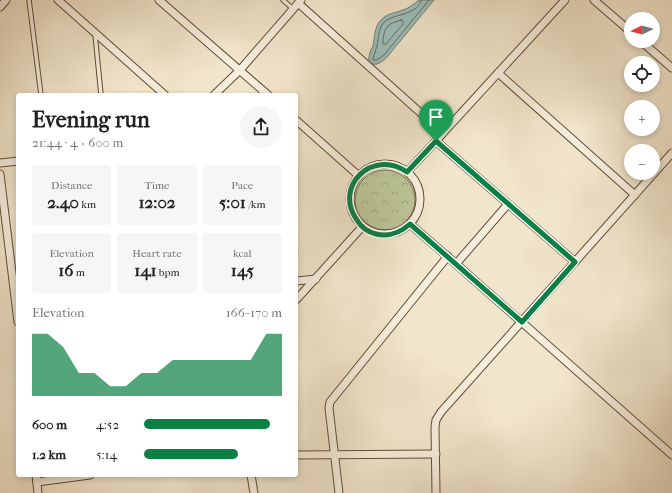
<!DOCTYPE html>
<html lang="en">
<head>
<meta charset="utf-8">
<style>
	:root { --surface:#fff; --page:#f6f6f6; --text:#202124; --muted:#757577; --accent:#0b8043 }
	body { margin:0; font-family:"IM FELL French Canon",serif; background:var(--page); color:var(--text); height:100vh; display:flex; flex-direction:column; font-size:15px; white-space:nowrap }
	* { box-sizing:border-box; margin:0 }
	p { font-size:13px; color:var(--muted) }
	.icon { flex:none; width:22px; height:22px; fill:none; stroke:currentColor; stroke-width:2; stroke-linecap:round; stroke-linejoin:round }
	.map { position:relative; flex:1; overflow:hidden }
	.panel { position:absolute; left:16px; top:93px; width:282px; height:384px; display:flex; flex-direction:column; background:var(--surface); border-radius:4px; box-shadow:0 2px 6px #0003 }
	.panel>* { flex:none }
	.needle { width:26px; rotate:264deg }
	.fabs { position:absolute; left:624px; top:12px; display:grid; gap:8px }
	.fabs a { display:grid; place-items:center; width:36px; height:36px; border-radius:50%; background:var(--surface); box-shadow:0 2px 6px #0003; font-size:20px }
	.pin { position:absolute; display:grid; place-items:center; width:34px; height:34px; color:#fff; margin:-41px -17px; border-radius:50% 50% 50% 0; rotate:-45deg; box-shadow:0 0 4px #0007 }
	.pin .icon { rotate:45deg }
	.round { display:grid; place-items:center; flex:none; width:42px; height:42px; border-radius:21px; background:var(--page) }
	.head { display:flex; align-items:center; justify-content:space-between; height:68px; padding:0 16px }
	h1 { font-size:22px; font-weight:800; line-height:30px }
	.stats { display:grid; grid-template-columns:repeat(3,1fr); gap:6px; height:68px; padding:4px 16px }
	.stats div { display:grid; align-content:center; border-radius:4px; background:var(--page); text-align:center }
	.stats b { font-size:17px; font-weight:800 }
	.stats small { font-size:11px; font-weight:400 }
	.stats p { font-size:11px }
	.chart { height:112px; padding:8px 16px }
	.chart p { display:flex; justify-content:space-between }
	.chart svg { width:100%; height:72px; margin-top:4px; fill:var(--accent); opacity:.7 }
	ul { padding:0 16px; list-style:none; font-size:13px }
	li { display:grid; grid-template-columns:64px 48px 1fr; align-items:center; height:30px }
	li i { height:10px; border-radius:5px; background:var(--accent) }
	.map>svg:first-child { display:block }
</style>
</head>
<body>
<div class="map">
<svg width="672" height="493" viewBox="0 0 672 493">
	<defs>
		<pattern id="park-crowns" width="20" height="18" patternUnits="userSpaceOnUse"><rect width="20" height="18" fill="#bbc497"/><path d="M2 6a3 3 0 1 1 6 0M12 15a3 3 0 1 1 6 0" fill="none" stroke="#a1a880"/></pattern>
	</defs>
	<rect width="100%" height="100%" fill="#f1e5cb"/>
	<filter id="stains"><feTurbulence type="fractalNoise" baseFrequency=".005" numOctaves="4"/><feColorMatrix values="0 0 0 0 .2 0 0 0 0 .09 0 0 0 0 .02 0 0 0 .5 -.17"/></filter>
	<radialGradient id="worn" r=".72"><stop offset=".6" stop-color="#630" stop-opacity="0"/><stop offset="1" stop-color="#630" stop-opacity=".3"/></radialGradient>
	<circle fill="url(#park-crowns)" stroke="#756e4c" cx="385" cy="200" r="30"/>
	<path fill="#9bbebb" stroke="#707c70" d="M 419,0 L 434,0 L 387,57 C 383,61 376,67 371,63 C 369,62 368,60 369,58 C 369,54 371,50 373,46 C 375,37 374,27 381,20 C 387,13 396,13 403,10 C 409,8 414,4 419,0 Z"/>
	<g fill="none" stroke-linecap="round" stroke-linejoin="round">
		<g stroke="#656c5e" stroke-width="1">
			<path d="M 421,0 C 419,14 396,14 387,20 C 378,25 379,37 377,46 C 376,50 374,54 373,58 L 373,60 L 377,60 L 384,55 L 429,0"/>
			<path d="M 401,20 L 403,21 L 403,24 L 386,44 L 383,44 C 383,41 383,38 384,34 C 386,24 392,23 401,20 Z"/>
		</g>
		<defs>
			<g id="service">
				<path d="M 29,0 L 41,95"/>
				<path d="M 283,0 L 293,9"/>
				<path d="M 95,34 L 101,95"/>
			</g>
			<g id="minor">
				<path d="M 58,0 L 165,95"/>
				<path d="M 159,0 L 268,95"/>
				<path d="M 594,0 L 631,32"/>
				<path d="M 298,3 L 443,133"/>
				<path d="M 0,7 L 6,0"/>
				<path d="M 641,41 L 672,68"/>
				<path d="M 498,73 L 635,195"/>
				<path d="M 214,95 L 240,70 L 301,0"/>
				<path d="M 296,120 L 359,176"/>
				<path d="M 436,141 L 575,262"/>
				<path d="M 0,163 L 18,161"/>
				<circle cx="385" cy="199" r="35"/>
				<path d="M 407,172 L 436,141 L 443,133 L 565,0"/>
				<path d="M 0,174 L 18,322"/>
				<path d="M 410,224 L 456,264 L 672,455"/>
				<path d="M 456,264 L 508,204"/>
				<path d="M 296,281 L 316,279"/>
				<path d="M 296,300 L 362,227"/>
				<path d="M 296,455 L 436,454"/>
				<path d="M 36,475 L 38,493"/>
				<path d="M 251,475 L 254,493"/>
				<path d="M 37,482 L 90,475"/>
				<path d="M 339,493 L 329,408 L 330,402 L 448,256"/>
				<path d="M 436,493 L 435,427 L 436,420 L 441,412 L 672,153"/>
			</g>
		</defs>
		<use href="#service" stroke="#604c33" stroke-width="5.5"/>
		<use href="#minor" stroke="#604c33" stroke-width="9"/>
		<use href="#service" stroke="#f6eedd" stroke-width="3.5"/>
		<use href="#minor" stroke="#f6eedd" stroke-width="7"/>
	</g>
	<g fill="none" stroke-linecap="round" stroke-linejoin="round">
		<defs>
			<path id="route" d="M 436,141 L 575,262 L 522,322 L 410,224 C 401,232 389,237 376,234 C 368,232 361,227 357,220 C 333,187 372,148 407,172 Z"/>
		</defs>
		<use href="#route" stroke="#fff" stroke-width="8"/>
		<use href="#route" stroke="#0b8043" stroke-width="5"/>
	</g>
	<rect width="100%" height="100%" filter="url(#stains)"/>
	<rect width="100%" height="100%" fill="url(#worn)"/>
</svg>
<div class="fabs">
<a><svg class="needle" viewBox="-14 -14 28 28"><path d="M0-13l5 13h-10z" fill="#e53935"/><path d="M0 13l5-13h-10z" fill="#757577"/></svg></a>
<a><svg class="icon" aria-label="locate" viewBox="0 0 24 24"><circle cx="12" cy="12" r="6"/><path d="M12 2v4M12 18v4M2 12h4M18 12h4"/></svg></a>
<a>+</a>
<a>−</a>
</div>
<div class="pin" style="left:436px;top:141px;background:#1e9e55"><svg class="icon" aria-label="arrive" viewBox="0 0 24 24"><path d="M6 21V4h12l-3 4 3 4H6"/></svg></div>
<section class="panel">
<div class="head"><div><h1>Evening run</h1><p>21:44 · 4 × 600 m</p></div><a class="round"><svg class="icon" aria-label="share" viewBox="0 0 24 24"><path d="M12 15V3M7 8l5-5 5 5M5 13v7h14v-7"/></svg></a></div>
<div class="stats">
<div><p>Distance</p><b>2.40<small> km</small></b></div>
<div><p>Time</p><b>12:02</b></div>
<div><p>Pace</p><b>5:01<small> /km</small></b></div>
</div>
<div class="stats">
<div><p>Elevation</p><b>16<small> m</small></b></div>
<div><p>Heart rate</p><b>141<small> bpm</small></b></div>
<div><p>kcal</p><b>145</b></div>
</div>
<div class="chart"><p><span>Elevation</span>166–170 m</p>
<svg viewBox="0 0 160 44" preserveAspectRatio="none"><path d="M0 44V6L10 6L20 14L30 30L40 30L50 38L60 38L70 30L80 30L90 22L100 22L110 22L120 22L130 22L140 22L150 6L160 6V44z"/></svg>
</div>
<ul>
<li><b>600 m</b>4:52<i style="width:91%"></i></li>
<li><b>1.2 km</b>5:14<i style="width:68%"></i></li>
</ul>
</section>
</div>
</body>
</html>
